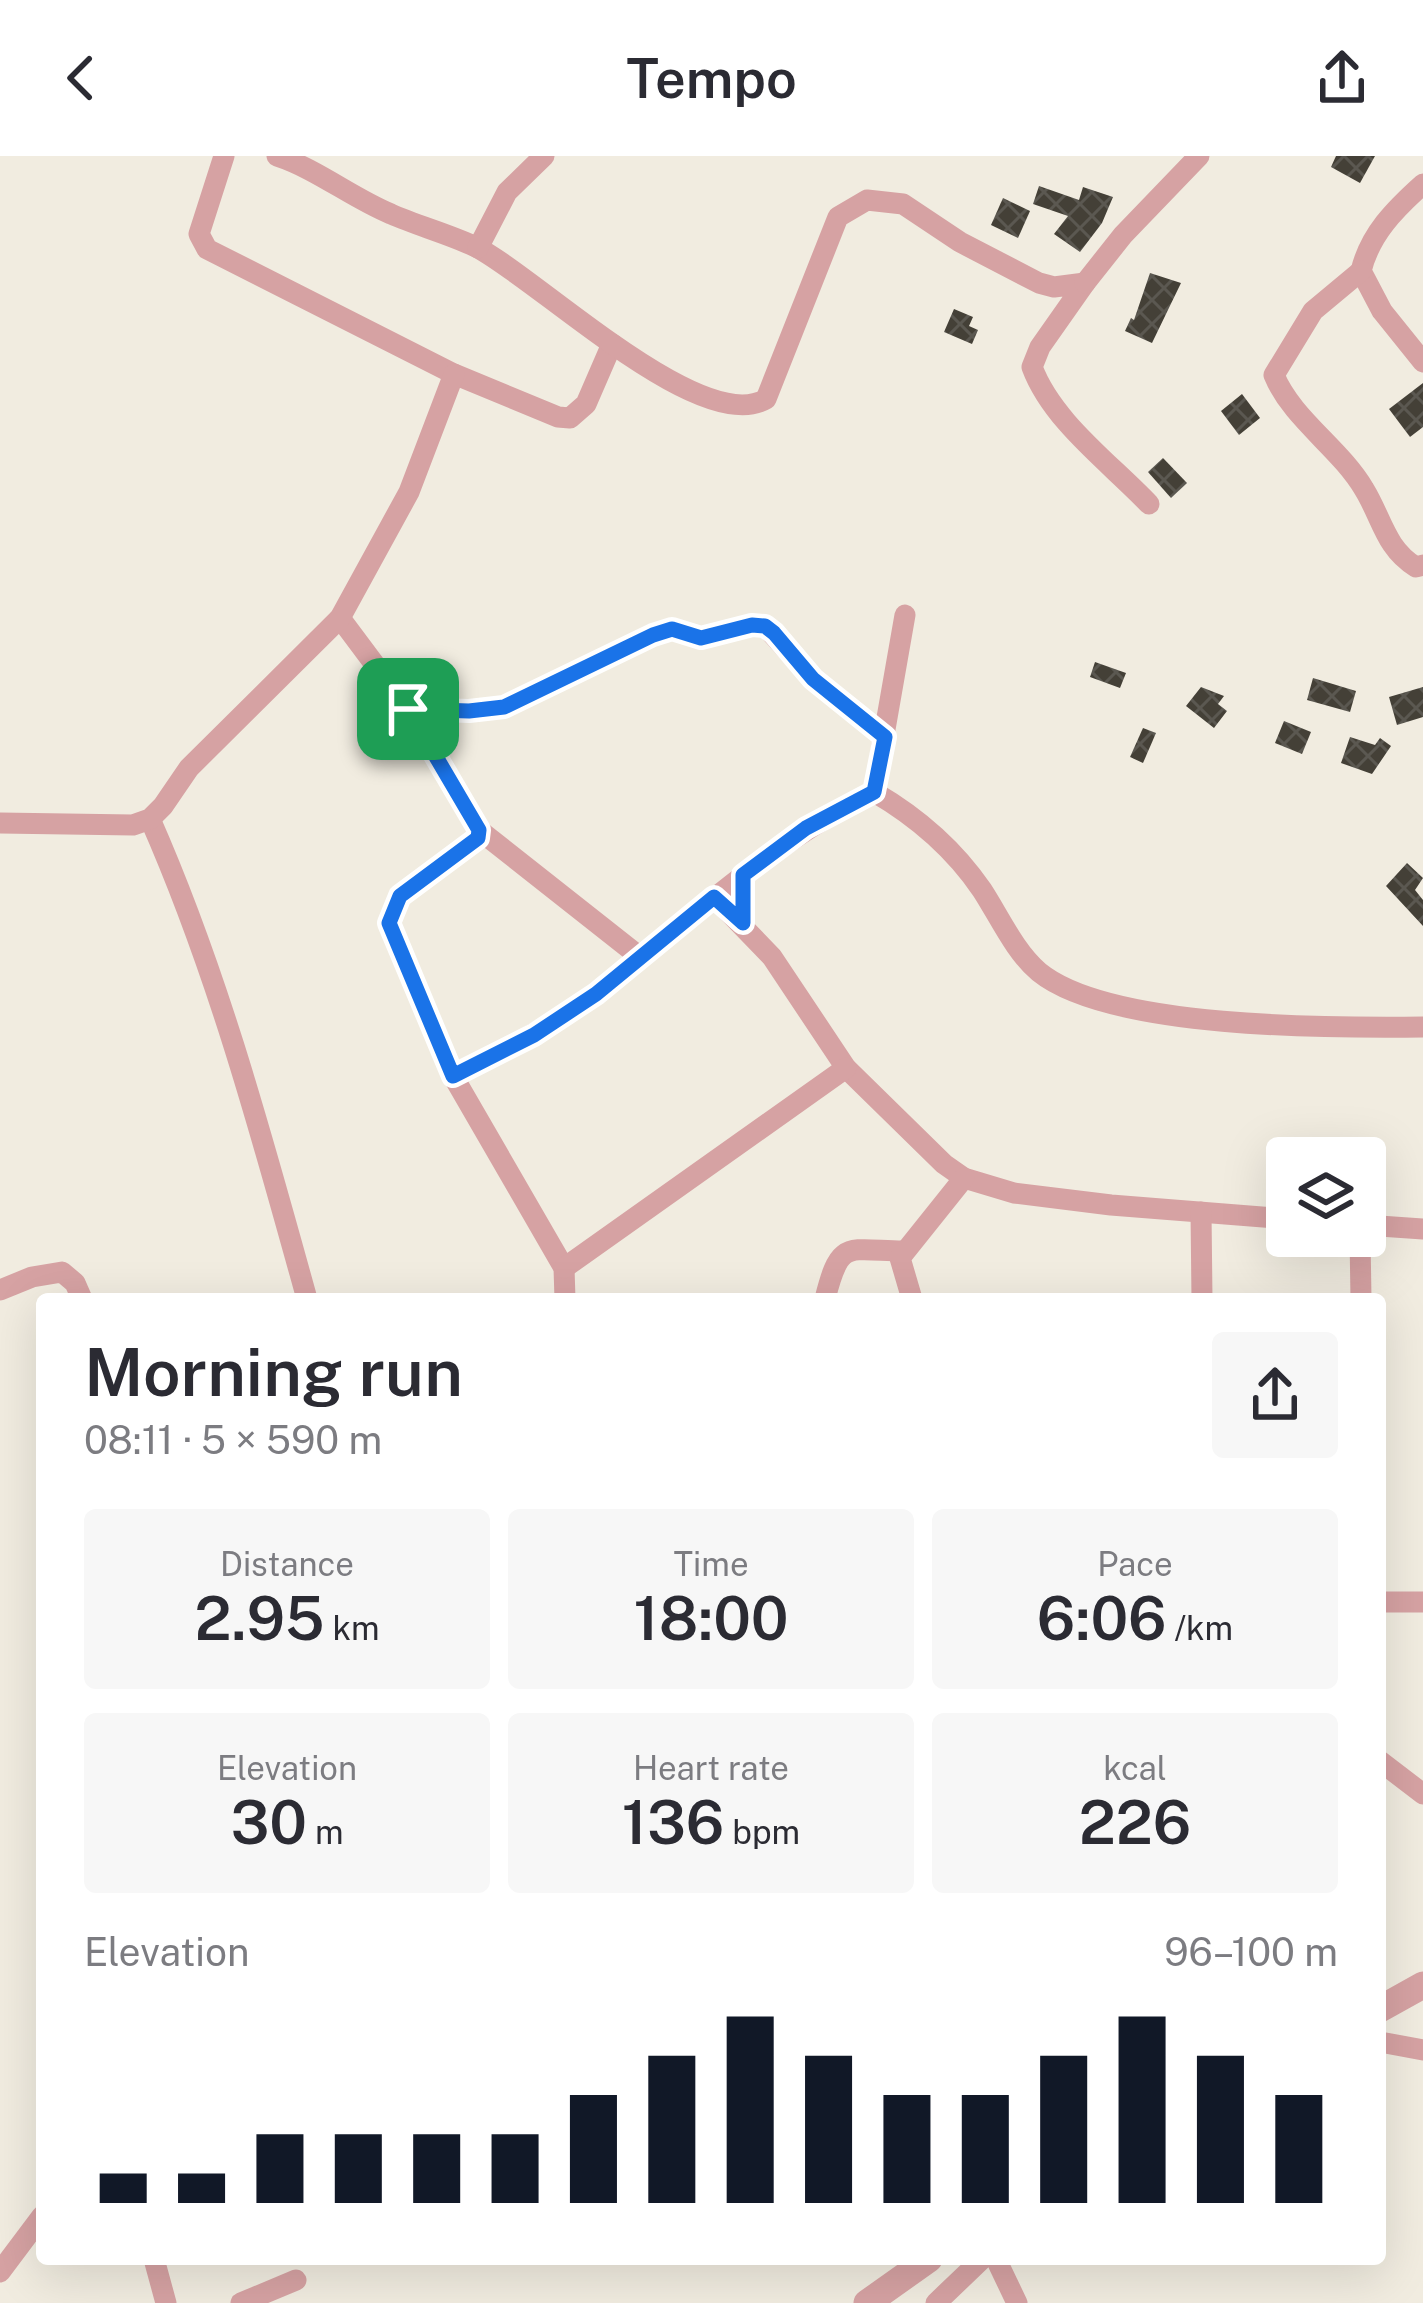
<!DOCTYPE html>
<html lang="en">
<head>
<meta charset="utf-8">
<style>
	:root { --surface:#fff; --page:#f7f7f7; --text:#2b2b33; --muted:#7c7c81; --accent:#111827 }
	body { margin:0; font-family:"Public Sans",sans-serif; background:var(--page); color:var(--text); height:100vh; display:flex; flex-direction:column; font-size:45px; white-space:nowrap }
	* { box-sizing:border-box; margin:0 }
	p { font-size:39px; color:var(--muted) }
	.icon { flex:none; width:66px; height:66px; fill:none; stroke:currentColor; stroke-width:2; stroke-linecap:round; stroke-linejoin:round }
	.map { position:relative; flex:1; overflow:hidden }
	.panel { position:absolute; left:36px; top:1137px; width:1350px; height:972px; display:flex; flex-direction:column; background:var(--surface); border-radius:12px; box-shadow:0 12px 48px #0002 }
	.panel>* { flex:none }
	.controls { position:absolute; left:1266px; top:981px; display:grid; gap:24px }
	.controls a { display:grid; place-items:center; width:120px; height:120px; border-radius:12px; background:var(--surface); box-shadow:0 12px 48px #0002; font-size:60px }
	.pin { position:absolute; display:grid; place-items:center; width:102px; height:102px; color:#fff; margin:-51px; border-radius:24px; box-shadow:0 6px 18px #0006 }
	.round { display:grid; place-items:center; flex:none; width:126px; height:126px; border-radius:12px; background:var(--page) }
	.head { display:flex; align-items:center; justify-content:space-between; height:204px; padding:0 48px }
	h1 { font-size:66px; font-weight:600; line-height:90px }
	.stats { display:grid; grid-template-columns:repeat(3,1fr); gap:18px; height:204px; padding:12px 48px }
	.stats div { display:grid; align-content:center; border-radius:12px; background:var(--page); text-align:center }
	.stats b { font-size:60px; font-weight:600 }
	.stats small { font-size:33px; font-weight:400 }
	.stats p { font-size:33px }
	.chart { height:336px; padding:24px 48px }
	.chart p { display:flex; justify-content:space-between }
	.chart svg { width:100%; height:216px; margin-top:12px; stroke:var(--accent); stroke-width:6 }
	header { display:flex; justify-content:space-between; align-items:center; height:156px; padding:0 48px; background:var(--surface); font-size:54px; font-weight:600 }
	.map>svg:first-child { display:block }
</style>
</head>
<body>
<header><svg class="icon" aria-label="back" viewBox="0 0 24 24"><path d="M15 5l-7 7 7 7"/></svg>Tempo<svg class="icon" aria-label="share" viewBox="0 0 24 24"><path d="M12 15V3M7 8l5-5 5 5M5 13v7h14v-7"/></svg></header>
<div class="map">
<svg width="1423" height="2147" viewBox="0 0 1423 2147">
	<defs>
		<pattern id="building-cross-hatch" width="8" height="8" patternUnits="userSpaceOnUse" patternTransform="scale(3)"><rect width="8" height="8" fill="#444037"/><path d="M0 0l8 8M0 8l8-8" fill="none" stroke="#5b5851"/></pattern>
	</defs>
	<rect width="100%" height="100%" fill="#f1ece0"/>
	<g fill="url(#building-cross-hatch)">
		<path d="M 1336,0 L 1375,0 L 1360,27 L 1331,11 Z"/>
		<path d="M 1039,30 L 1079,44 L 1083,31 L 1113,41 L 1102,67 L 1080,96 L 1054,78 L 1068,60 L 1033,48 Z"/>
		<path d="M 1003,42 L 1030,55 L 1018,82 L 991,69 Z"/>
		<path d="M 1150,117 L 1181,127 L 1152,187 L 1125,175 L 1131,162 L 1134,164 Z"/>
		<path d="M 954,153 L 973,161 L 969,170 L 978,174 L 972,188 L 944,176 Z"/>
		<path d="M 1423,227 L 1423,271 L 1410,281 L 1389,253 Z"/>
		<path d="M 1242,238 L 1260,262 L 1239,279 L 1221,255 Z"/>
		<path d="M 1163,302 L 1187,327 L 1171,342 L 1148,316 Z"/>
		<path d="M 1095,506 L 1126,517 L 1120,532 L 1090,521 Z"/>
		<path d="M 1313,522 L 1356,535 L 1350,556 L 1307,544 Z"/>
		<path d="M 1201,531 L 1224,540 L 1218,548 L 1227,555 L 1214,572 L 1186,550 Z"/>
		<path d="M 1423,531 L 1423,561 L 1397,569 L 1389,541 Z"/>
		<path d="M 1284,565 L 1311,576 L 1302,598 L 1275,587 Z"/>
		<path d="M 1143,572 L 1156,577 L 1143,607 L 1130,601 Z"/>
		<path d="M 1350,581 L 1375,589 L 1380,582 L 1391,590 L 1372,618 L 1341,607 Z"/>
		<path d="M 1407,707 L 1423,722 L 1415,734 L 1423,744 L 1423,770 L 1386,730 Z"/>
	</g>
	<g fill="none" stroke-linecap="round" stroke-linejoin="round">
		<g stroke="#d6a2a3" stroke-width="21">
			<path d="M 224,0 L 199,78 L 207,93 L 454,218 L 558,261 L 570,262 L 586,248 L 612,188"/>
			<path d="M 277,0 C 317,13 352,42 391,58 C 418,70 449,78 476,91 C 537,122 701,281 766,243 L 838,61 L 867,44 L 903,48 L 960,86 L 1039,127 L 1054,131 L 1085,127 L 1040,191 L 1032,211 C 1052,265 1110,307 1149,348"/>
			<path d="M 1423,28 C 1395,53 1370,78 1361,115 L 1382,155 L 1423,206"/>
			<path d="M 478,92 L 507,36 L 544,0"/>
			<path d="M 1361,115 L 1313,155 L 1274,219 C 1292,263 1340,292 1364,333 C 1382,362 1385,392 1416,411 L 1423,409"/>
			<path d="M 1085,127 L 1123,79 L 1199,0"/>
			<path d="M 340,462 L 408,553 L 479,674 L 478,682 L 400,740 L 389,767 L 453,920 L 564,1112 L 565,1143"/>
			<path d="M 408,553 L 469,555 L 504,551 L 654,479 L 672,473 L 701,482 L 752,469 L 765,470 L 813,523 L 885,581"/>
			<path d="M 874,636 C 917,661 954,693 982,734 C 999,760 1015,796 1039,816 C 1109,873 1331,872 1423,871"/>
			<path d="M 150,663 C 218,817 262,981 307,1143"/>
			<path d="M 0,667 L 133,669 L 150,663 L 163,650 L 189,612 L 340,462 L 409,336 L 454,218"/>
			<path d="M 479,674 L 640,801"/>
			<path d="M 714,741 L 772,801 L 846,912 L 944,1008 L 964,1022 L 1014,1037 L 1111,1049 L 1287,1063"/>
			<path d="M 453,920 C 503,895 553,870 597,836 C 689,767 770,686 874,636 L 905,459"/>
			<path d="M 1201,1056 L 1202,1143"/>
			<path d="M 1365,1069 L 1423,1073"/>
			<path d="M 1360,1080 L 1361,1143"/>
			<path d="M 564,1112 L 846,912"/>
			<path d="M 0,1134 L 32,1121 L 62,1116 L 75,1127 L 82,1143"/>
			<path d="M 825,1143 C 840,1083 846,1094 903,1095"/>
			<path d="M 912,1143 L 900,1102 L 964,1022"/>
			<path d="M 1380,1446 L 1423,1446"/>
			<path d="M 1380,1605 L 1423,1638"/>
			<path d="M 1380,1886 L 1423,1894"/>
			<path d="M 154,2103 L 166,2147"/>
			<path d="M 996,2103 L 1017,2147"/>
			<path d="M 0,2116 L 42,2060"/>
			<path d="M 241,2147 L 296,2124"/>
			<path d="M 936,2147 L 982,2103"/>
		</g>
		<g stroke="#d6a2a3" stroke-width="27">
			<path d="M 1380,1853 L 1423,1829"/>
			<path d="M 867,2147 L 929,2103"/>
		</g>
	</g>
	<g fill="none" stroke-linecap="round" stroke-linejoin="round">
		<defs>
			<path id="route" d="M 752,469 L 765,470 L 774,477 L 813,523 L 885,581 L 874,636 L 806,672 L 743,719 L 743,767 L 714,741 L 596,838 L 534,879 L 453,920 L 389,767 L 400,740 L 478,682 L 479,674 L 408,553 L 469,555 L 504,551 L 653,479 L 672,473 L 701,482 Z"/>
		</defs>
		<use href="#route" stroke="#fff" stroke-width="24"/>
		<use href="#route" stroke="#1a73e8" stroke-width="15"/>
	</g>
</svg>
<div class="controls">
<a><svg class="icon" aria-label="layers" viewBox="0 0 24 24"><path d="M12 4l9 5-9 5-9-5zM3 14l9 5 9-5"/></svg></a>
</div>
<div class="pin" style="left:408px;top:553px;background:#1e9e55"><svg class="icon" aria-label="arrive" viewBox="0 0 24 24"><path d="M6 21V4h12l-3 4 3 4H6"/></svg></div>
<section class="panel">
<div class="head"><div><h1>Morning run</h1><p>08:11 · 5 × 590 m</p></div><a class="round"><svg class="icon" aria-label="share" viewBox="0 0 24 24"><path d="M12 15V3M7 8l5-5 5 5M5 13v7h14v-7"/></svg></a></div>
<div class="stats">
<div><p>Distance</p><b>2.95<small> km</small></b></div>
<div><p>Time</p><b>18:00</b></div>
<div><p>Pace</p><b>6:06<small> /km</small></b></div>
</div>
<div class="stats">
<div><p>Elevation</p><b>30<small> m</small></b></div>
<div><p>Heart rate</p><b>136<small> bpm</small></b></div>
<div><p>kcal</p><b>226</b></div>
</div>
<div class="chart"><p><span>Elevation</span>96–100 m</p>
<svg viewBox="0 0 160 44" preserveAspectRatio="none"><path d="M5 44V38M15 44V38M25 44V30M35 44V30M45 44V30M55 44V30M65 44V22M75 44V14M85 44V6M95 44V14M105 44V22M115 44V22M125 44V14M135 44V6M145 44V14M155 44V22"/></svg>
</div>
</section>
</div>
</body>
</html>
